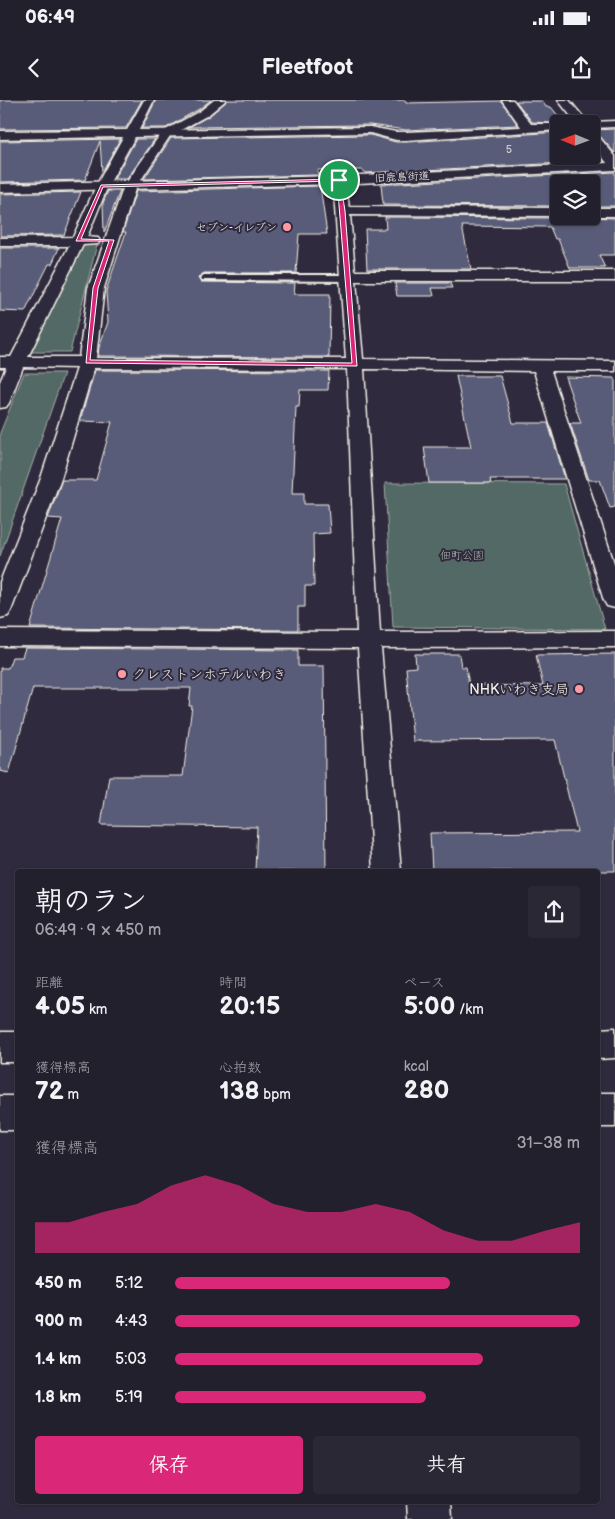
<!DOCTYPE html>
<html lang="ja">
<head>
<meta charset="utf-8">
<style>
	:root { --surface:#23202e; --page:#2b2836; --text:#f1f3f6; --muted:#a3a3aa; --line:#403e4a; --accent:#db2777 }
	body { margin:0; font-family:"Balsamiq Sans","Klee One",sans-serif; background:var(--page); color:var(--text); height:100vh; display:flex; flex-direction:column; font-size:19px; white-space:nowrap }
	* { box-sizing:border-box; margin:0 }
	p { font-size:16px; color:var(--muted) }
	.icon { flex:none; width:28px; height:28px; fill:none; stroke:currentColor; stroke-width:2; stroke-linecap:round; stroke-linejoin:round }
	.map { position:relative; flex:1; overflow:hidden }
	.sheet { position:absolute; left:15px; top:769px; width:585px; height:635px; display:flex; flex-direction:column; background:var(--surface); border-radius:5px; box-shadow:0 1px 4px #0004,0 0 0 1px var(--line) }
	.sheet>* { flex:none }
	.needle { width:32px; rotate:271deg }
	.tools { position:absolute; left:550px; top:15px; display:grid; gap:10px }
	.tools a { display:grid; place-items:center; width:50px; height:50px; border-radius:5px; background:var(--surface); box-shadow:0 1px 4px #0004,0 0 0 1px var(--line); font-size:25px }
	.pin { position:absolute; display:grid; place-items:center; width:42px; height:42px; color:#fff; margin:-21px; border:2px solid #fff; border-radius:50%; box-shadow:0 1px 5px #0007 }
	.round { display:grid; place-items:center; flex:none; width:52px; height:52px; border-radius:5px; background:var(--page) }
	.summary { display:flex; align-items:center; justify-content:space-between; height:85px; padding:0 20px }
	h1 { font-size:28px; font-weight:700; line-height:38px }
	.metrics { display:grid; grid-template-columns:repeat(3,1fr); gap:8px; height:85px; padding:5px 20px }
	.metrics div { display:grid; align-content:center }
	.metrics b { font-size:25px; font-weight:700 }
	.metrics small { font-size:14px; font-weight:400 }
	.metrics p { font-size:14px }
	.chart { height:140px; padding:10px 20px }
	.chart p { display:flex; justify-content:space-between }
	.chart svg { width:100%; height:90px; margin-top:5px; fill:var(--accent); opacity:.7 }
	.button { display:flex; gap:10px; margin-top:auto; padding:10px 20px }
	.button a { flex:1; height:58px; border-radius:5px; background:var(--accent); color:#fff; font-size:20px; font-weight:700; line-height:58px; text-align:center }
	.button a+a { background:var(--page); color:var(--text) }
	ul { padding:0 20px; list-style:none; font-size:16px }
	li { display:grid; grid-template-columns:80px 60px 1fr; align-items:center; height:38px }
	li i { height:12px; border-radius:6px; background:var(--accent) }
	.status { display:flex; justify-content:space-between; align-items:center; height:35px; padding:0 25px; background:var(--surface); direction:ltr }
	.status svg { height:14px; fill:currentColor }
	header { display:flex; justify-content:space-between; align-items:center; height:65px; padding:0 20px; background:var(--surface); font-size:22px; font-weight:700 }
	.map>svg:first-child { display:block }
</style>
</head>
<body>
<div class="status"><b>06:49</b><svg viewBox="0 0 49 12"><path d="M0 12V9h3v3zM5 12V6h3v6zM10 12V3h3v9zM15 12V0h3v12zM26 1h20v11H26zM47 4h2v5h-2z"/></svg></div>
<header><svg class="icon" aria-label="back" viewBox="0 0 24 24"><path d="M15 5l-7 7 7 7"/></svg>Fleetfoot<svg class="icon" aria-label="share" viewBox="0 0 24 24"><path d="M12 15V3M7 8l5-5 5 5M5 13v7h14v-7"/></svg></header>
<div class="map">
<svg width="615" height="1419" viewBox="0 0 615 1419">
	<rect width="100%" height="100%" fill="#2f2a3d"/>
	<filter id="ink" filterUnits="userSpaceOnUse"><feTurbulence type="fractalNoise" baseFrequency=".02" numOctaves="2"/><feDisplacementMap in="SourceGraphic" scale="10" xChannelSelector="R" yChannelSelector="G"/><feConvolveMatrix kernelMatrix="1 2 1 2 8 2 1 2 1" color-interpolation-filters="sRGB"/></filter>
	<g filter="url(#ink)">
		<g fill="#536965" stroke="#a4ada6">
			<path d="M 82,144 L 97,144 L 70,252 L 30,252 Z"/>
			<path d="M 24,273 L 64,273 L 0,456 L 0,333 Z"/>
			<path d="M 385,383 L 564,384 L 605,529 L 393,527 Z"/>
		</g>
		<g fill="#585c78" stroke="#f4f1e8">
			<path d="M 0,0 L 142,0 L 126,28 L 0,29 Z"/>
			<path d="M 156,0 L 211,0 L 199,9 L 166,28 L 142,28 Z"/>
			<path d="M 228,0 L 405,0 L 406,3 L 501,1 L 518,25 L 406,30 L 370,25 L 189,27 L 209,16 Z"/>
			<path d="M 516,1 L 542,1 L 546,7 L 551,7 L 565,24 L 532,22 Z"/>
			<path d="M 615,29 L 615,53 L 594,30 Z"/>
			<path d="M 559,32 L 559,56 L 591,56 L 591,45 L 603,61 L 366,73 L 361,70 L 317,70 L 318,75 L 144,79 L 171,38 L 370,35 L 396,42 L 406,42 Z"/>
			<path d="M 120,39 L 102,72 L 100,41 L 85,80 L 0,82 L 0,41 Z"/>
			<path d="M 136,39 L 155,39 L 127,79 L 114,79 Z"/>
			<path d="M 615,72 L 615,106 L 591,106 L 591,84 L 559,84 L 559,106 L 383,105 L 381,84 Z"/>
			<path d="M 320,86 L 327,134 L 299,134 L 296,173 L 204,173 L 198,178 L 201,182 L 295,183 L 294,194 L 330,194 L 329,257 L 98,256 L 99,247 L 108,222 L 106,191 L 126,132 L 123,132 L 136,91 Z"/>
			<path d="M 108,91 L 120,91 L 104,133 L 103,103 Z"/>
			<path d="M 81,92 L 64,135 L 0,136 L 0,94 Z"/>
			<path d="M 561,116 L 615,118 L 615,155 L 599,155 L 605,168 L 570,168 L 558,139 L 555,139 L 550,127 L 462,126 L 471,169 L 367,169 L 365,129 L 386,129 L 385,117 L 559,118 Z"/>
			<path d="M 0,148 L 59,148 L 52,164 L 49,164 L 25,212 L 0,211 Z"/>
			<path d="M 395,183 L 450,183 L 452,188 L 432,188 L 434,196 L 397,196 Z"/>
			<path d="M 95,270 L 329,271 L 328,290 L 300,290 L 299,307 L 296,307 L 292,393 L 304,393 L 304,404 L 328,404 L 330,433 L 313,434 L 314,486 L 305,486 L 305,507 L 298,507 L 298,530 L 30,528 L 62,419 L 48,418 L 62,380 L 96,380 L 112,322 L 80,321 Z"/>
			<path d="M 456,276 L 500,276 L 513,323 L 548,323 L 565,379 L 490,379 L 491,383 L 429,383 L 424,347 L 471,347 Z"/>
			<path d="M 565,277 L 615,278 L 615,407 L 610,408 L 600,380 L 589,380 L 570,323 L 581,323 Z"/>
			<path d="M 25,548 L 298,550 L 298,566 L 324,566 L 326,771 L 255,771 L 257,727 L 101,725 L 109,676 L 183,676 L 192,606 L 189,606 L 191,588 L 33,588 L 9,673 L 0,671 L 0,568 L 8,568 L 12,557 L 22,557 Z"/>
			<path d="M 415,554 L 459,554 L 461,567 L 466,567 L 469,585 L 543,586 L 536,555 L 615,554 L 615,771 L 432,771 L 430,733 L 577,732 L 555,640 L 413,641 L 406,568 L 416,567 Z"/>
		</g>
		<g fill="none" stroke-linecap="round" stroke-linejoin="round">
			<defs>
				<path id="service" d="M 204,175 L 347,175 L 351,178 L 347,181 L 201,180 L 200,178 Z"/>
				<g id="minor">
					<path d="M 144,0 L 154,0 L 139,30 L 370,27 L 396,32 L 406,32 L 521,27 L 502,0 L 513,0 L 531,24 L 560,24 L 559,30 L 406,40 L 396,40 L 370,33 L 135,37 L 108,86 L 87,137 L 98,138 L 100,141 L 98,144 L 83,145 L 28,257 L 79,257 L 88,188 L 124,86 L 130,82 L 136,86 L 104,188 L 96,258 L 346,259 L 333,80 L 339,76 L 345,80 L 349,107 L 559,108 L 559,116 L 350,115 L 355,171 L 615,171 L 615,181 L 356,181 L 363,259 L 615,261 L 615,271 L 551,271 L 615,466 L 615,508 L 607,506 L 604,501 L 534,271 L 364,269 L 380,532 L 615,531 L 615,547 L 381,548 L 401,771 L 373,771 L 358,548 L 0,546 L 0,530 L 357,532 L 347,269 L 94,268 L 61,378 L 11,511 L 8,516 L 0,518 L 0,482 L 41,378 L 77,268 L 23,267 L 9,303 L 6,307 L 0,308 L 0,282 L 6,267 L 0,267 L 0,257 L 11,257 L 69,146 L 0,146 L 0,138 L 73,137 L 96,86 L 123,37 L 0,39 L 0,31 L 127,30 Z"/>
					<path d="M 615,21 L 615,27 L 591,28 L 591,24 L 586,24 L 591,22 Z"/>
					<rect x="591" y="108" width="24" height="8"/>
				</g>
				<g id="tertiary">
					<path d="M 558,0 L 569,0 L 589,24 L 577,24 Z"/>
					<path d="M 591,31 L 595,32 L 615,56 L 615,70 L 339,84 L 0,92 L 0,84 L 339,76 L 607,63 L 591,42 Z"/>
					<path d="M 615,928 L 615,958 L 598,959 L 598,929 Z"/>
					<rect x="0" y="932" width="18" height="30"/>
					<rect x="598" y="993" width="17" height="34"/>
					<rect x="0" y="996" width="18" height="34"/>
					<path d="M 407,1401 L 451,1401 L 452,1419 L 408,1419 Z"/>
				</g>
				<path id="secondary" d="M 214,0 L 226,0 L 208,15 L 170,36 L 135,89 L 125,89 L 124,86 L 162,32 L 200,11 Z"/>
			</defs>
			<use href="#service" stroke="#f4f1e8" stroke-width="4"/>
			<use href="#minor" stroke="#f4f1e8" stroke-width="3"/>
			<use href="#tertiary" stroke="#f4f1e8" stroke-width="3"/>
			<use href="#secondary" stroke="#f4f1e8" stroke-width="3"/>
			<use href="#service" fill="#2f2a3d" fill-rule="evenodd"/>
			<use href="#minor" fill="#2f2a3d" fill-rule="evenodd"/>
			<use href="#tertiary" fill="#2f2a3d" fill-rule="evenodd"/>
			<use href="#secondary" fill="#2f2a3d" fill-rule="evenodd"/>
		</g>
	</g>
	<path fill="#db2777" stroke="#fff" fill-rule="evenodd" d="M 340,79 L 345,111 L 357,266 L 86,263 L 93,188 L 109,141 L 76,141 L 101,85 ZM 337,81 L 352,263 L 90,260 L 98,188 L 114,140 L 81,139 L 103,87 Z"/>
	<g fill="#ff9aa2" stroke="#2f2a3d" stroke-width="2">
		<circle cx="287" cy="127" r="5"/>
		<circle cx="122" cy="574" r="5"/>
		<circle cx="579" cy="589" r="5"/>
	</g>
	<g text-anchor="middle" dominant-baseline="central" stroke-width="4" stroke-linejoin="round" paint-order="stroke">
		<g font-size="11" fill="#cdcccc">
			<text x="509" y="49">5</text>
		</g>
		<g font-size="11" fill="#f4f1e8" stroke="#2f2a3d">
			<text transform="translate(402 77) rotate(-3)">旧鹿島街道</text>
		</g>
		<g font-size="11" fill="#f4f1e8" stroke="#2f2a3d" text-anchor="end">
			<text x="277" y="127">セブン-イレブン</text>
		</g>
		<g font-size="11" fill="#acb4ad" stroke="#2f2a3d">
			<text x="462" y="455">佃町公園</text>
		</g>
		<g font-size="14" fill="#f4f1e8" stroke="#2f2a3d" text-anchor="start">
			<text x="132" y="574">クレストンホテルいわき</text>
			<text x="569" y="589" text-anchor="end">NHKいわき支局</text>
		</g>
	</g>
</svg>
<div class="tools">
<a><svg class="needle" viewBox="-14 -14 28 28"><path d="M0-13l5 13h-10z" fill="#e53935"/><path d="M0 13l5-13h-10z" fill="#a3a3aa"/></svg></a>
<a><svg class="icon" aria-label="layers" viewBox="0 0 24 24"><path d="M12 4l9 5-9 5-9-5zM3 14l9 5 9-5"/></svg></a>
</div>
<div class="pin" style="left:339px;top:80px;background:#1e9e55"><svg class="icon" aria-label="arrive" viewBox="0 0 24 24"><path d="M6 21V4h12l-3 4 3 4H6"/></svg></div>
<section class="sheet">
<div class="summary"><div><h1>朝のラン</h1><p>06:49 · 9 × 450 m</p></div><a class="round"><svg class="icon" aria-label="share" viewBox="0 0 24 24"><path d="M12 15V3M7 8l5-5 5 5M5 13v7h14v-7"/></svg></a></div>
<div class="metrics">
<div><p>距離</p><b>4.05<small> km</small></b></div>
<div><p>時間</p><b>20:15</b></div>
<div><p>ペース</p><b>5:00<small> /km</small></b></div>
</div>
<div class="metrics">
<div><p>獲得標高</p><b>72<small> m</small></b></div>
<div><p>心拍数</p><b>138<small> bpm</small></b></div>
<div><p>kcal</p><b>280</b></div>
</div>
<div class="chart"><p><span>獲得標高</span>31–38 m</p>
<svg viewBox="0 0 160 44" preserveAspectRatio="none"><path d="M0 44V29L10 29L20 24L30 20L40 11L50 6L60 11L70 20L80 24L90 24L100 20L110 24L120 33L130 38L140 38L150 33L160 29V44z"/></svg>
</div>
<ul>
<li><b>450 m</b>5:12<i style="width:68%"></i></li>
<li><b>900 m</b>4:43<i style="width:100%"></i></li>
<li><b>1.4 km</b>5:03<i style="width:76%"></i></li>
<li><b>1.8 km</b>5:19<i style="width:62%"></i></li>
</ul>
<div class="button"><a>保存</a><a>共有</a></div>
</section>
</div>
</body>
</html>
